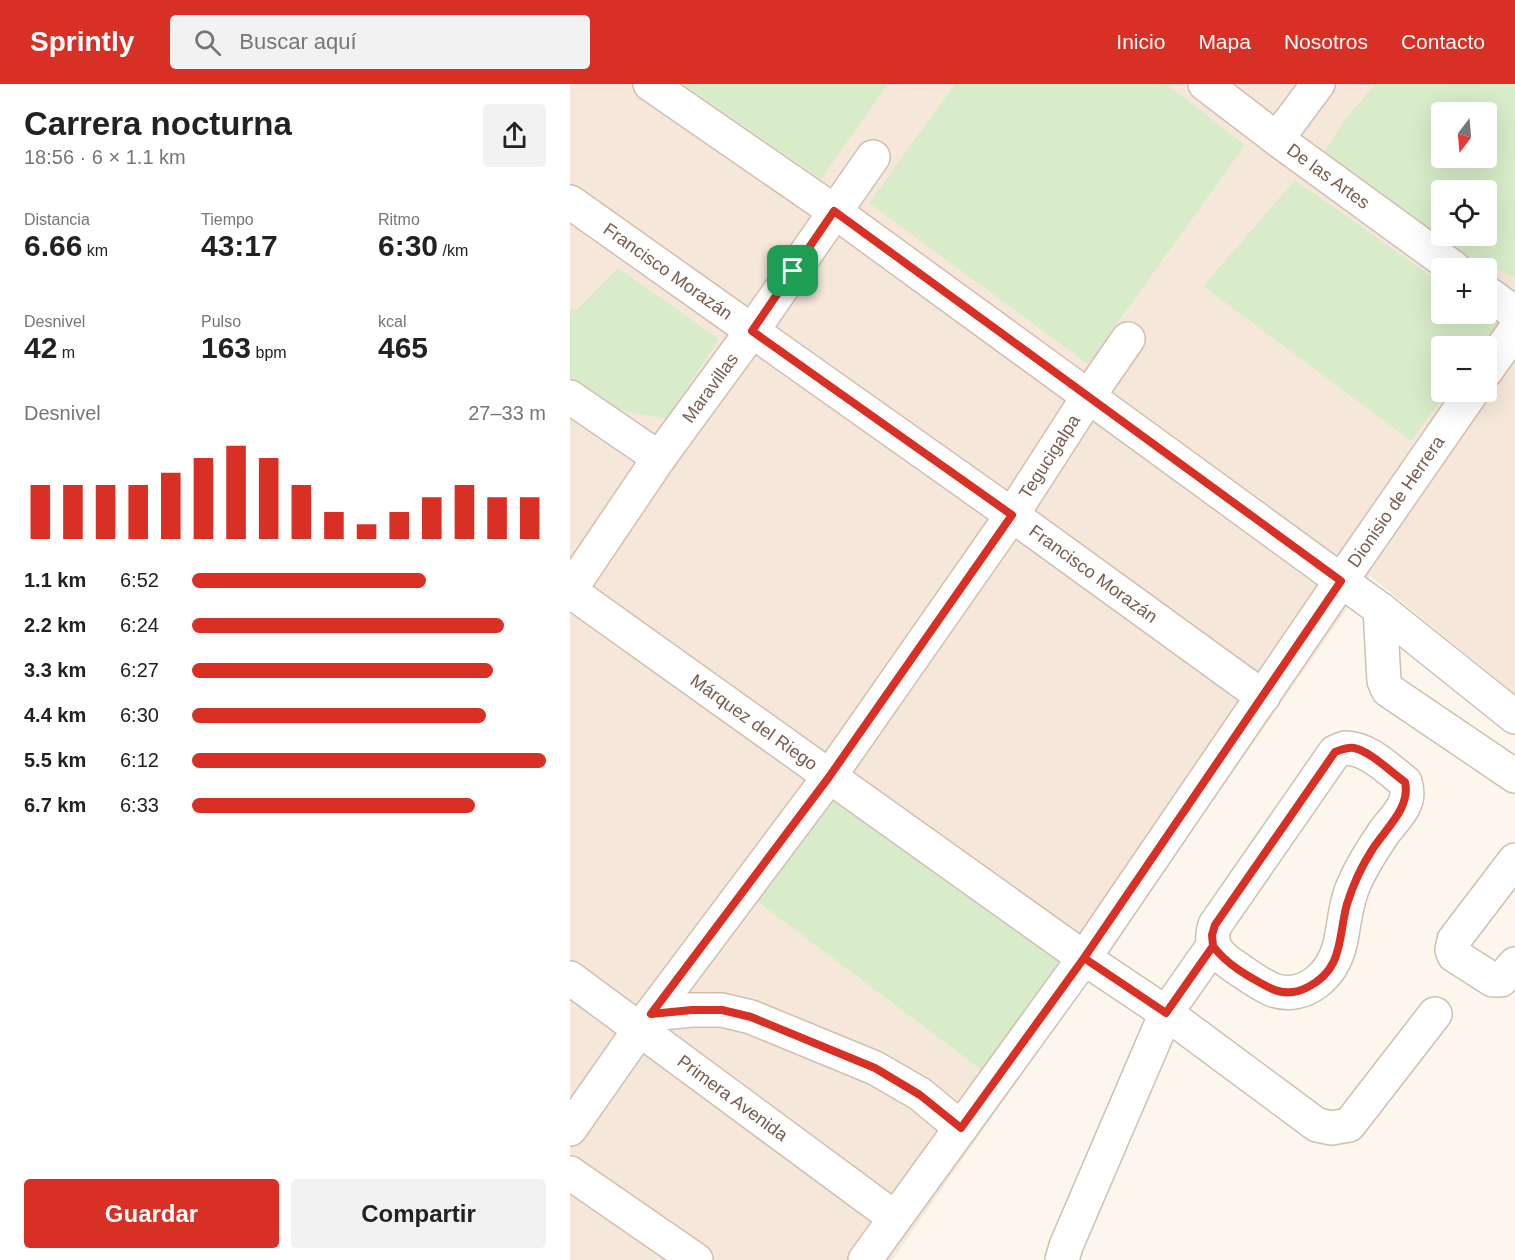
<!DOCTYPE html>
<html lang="es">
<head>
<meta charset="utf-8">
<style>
	:root { --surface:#fff; --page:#f2f2f2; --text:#222; --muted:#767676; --accent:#d93025 }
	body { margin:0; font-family:Arial,sans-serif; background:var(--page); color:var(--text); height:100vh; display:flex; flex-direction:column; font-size:22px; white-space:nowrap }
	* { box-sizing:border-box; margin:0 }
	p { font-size:20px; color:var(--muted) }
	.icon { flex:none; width:33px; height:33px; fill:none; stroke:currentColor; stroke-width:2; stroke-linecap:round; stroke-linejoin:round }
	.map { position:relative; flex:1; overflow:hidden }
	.side { display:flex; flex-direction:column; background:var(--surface); width:570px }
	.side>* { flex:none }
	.needle { width:39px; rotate:196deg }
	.fabs { position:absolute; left:861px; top:18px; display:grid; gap:12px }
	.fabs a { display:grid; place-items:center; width:66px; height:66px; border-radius:6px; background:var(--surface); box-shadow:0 6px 24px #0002; font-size:30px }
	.pin { position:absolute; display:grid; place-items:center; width:51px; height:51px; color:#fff; margin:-26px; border-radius:12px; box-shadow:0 3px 9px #0006 }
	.round { display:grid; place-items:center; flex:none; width:63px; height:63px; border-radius:6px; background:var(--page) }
	.head { display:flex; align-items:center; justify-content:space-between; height:102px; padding:0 24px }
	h1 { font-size:33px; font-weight:600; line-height:45px }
	.figures { display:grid; grid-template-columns:repeat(3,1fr); gap:9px; height:102px; padding:6px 24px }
	.figures div { display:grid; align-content:center }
	.figures b { font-size:30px; font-weight:600 }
	.figures small { font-size:16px; font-weight:400 }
	.figures p { font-size:16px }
	.chart { height:168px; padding:12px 24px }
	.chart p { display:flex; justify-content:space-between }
	.chart svg { width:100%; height:108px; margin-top:6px; stroke:var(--accent); stroke-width:6 }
	.primary-button { display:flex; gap:12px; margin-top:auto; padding:12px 24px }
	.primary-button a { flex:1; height:69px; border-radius:6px; background:var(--accent); color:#fff; font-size:24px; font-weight:600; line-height:69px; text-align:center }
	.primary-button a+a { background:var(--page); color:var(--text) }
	ul { padding:0 24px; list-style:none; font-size:20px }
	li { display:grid; grid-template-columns:96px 72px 1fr; align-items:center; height:45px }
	li i { height:15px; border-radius:8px; background:var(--accent) }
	header { display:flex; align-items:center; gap:36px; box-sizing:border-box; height:84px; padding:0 30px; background:var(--accent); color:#fff }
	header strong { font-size:28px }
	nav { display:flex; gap:33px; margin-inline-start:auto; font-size:21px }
	.search { width:420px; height:54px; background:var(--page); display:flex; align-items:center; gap:15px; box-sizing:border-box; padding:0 21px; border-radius:6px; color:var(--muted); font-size:22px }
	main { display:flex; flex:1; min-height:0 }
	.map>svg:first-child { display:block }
</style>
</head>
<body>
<header>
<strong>Sprintly</strong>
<div class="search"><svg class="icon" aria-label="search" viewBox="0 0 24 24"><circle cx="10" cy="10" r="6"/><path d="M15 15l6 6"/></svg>Buscar aquí</div>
<nav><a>Inicio</a><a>Mapa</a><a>Nosotros</a><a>Contacto</a></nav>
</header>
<main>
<section class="side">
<div class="head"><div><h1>Carrera nocturna</h1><p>18:56 · 6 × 1.1 km</p></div><a class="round"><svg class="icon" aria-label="share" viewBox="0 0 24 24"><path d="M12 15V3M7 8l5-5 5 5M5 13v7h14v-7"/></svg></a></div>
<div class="figures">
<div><p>Distancia</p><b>6.66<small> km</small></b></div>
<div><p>Tiempo</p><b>43:17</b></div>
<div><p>Ritmo</p><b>6:30<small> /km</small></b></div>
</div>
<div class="figures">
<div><p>Desnivel</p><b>42<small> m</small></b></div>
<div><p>Pulso</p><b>163<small> bpm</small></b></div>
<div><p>kcal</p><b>465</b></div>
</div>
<div class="chart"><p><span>Desnivel</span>27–33 m</p>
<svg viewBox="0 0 160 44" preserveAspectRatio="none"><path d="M5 44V22M15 44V22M25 44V22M35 44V22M45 44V17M55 44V11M65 44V6M75 44V11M85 44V22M95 44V33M105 44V38M115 44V33M125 44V27M135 44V22M145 44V27M155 44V27"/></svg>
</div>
<ul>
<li><b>1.1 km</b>6:52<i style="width:66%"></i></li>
<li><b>2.2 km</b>6:24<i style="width:88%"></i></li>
<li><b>3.3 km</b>6:27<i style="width:85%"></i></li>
<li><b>4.4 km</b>6:30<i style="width:83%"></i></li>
<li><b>5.5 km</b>6:12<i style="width:100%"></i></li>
<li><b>6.7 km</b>6:33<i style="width:80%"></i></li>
</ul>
<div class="primary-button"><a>Guardar</a><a>Compartir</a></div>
</section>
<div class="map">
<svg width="945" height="1176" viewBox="0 0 945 1176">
	<rect width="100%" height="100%" fill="#fdf6ec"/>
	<path fill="#f5e8da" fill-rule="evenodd" d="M 0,0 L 945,0 L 945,610 L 800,492 L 322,1176 L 0,1176 ZM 872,28 L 916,28 L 916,74 L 872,74 ZM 872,106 L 916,106 L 916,152 L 872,152 ZM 872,184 L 916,184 L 916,230 L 872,230 ZM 872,262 L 916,262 L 916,308 L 872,308 Z"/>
	<g fill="#d8ecc9" fill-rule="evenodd">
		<path d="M 113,0 L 318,0 L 251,95 Z"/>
		<path d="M 385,0 L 596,0 L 675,61 L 518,280 L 299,119 Z"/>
		<path d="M 806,0 L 945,0 L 945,193 L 893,171 L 751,74 L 775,35 ZM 872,28 L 916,28 L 916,74 L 872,74 ZM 872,106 L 916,106 L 916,152 L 872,152 Z"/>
		<path d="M 725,96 L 871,199 L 872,230 L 914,230 L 928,239 L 910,262 L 872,262 L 872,308 L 877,308 L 841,357 L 633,202 Z"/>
		<path d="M 48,184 L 149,255 L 96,335 L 38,324 L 0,299 L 0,224 L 7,226 Z"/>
		<path d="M 263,706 L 501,878 L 417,990 L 184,815 Z"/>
	</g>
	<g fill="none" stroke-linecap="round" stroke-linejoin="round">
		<defs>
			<g id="minor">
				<path d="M 80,0 L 264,127 L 810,525 L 945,633"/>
				<path id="s1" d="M 635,0 L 707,55 L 884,184"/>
				<path d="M 707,55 L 748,0"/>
				<path id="s2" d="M 0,118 L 442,431 L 693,613"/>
				<path d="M 916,208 L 945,229"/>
				<path d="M 916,287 L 945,246"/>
				<path d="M 0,313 L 89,374"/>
				<path id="s3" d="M 0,506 L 89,374 L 182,247 L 303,73"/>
				<path id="s4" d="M 0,507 L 514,874 L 596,929 L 747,1041 L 762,1044 L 779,1041 L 865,930"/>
				<path d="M 810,525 L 814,597 L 818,606 L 945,692"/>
				<path d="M 775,664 C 798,664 818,685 835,698 C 837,705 838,710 836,716 C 833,727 822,738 815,747 C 804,763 793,780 785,798 C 775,818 775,839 770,860 C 763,890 736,917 703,906 C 689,900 676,890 664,882 C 648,871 638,861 645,841 L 765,668 Z"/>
				<path d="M 945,776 L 884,856 L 882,866 L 884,871 L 923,896 L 931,896 L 945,880"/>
				<path id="s5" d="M 0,894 L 325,1134"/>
				<path d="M 81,930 L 122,926 L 152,926 L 181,933 L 305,984 L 350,1010 L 391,1044"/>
				<path id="s6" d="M 0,1045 L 70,945 L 259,693 L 442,431 L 518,313 L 558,255"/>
				<path d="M 0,1089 L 126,1176"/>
				<path id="s7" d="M 295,1176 L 514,874 L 771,497 L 902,308"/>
				<path d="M 492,1176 L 496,1162 L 596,929 L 643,862"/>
			</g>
		</defs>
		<use href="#minor" stroke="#d1beb0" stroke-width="36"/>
		<use href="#minor" stroke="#fff" stroke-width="33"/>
	</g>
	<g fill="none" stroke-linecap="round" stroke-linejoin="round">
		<defs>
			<path id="route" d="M 223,187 L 182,247 L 442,431 L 259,693 L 81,930 L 122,926 L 152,926 L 181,933 L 305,984 L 350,1011 L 391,1044 L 514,874 L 596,929 L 643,862 C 656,880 679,893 698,903 C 711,910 725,910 738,903 C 774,885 768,853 777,820 C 783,801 791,783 802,766 C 815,745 841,724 835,698 C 822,689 800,667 784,664 C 777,663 771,666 765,668 L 645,841 L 642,851 L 643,862 L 596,929 L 514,874 L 771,497 L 264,127 L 223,187"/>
		</defs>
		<use href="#route" stroke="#fff" stroke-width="12"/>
		<use href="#route" stroke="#d93025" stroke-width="8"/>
	</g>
	<g text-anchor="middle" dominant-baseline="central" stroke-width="6" stroke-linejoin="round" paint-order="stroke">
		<g font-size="18" fill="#7a5c4d" stroke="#fffaf3">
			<text stroke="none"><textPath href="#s1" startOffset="154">De las Artes</textPath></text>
			<text stroke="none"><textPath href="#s2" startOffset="120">Francisco Morazán</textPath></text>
			<text stroke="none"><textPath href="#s3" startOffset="246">Maravillas</textPath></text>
			<text stroke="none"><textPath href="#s6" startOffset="826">Tegucigalpa</textPath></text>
			<text stroke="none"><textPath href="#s7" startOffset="926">Dionisio de Herrera</textPath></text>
			<text stroke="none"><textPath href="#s2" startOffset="642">Francisco Morazán</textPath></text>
			<text stroke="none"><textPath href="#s4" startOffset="226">Márquez del Riego</textPath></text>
			<text stroke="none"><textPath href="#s5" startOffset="202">Primera Avenida</textPath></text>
		</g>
	</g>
</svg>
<div class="fabs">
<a><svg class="needle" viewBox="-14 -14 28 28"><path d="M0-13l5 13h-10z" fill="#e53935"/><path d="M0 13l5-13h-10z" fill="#767676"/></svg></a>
<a><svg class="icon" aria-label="locate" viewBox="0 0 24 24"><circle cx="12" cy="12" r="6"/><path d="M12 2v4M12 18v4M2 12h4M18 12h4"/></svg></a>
<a>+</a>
<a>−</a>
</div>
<div class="pin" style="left:223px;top:187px;background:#1e9e55"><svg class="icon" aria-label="arrive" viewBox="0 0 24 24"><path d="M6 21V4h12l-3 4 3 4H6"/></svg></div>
</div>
</main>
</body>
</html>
